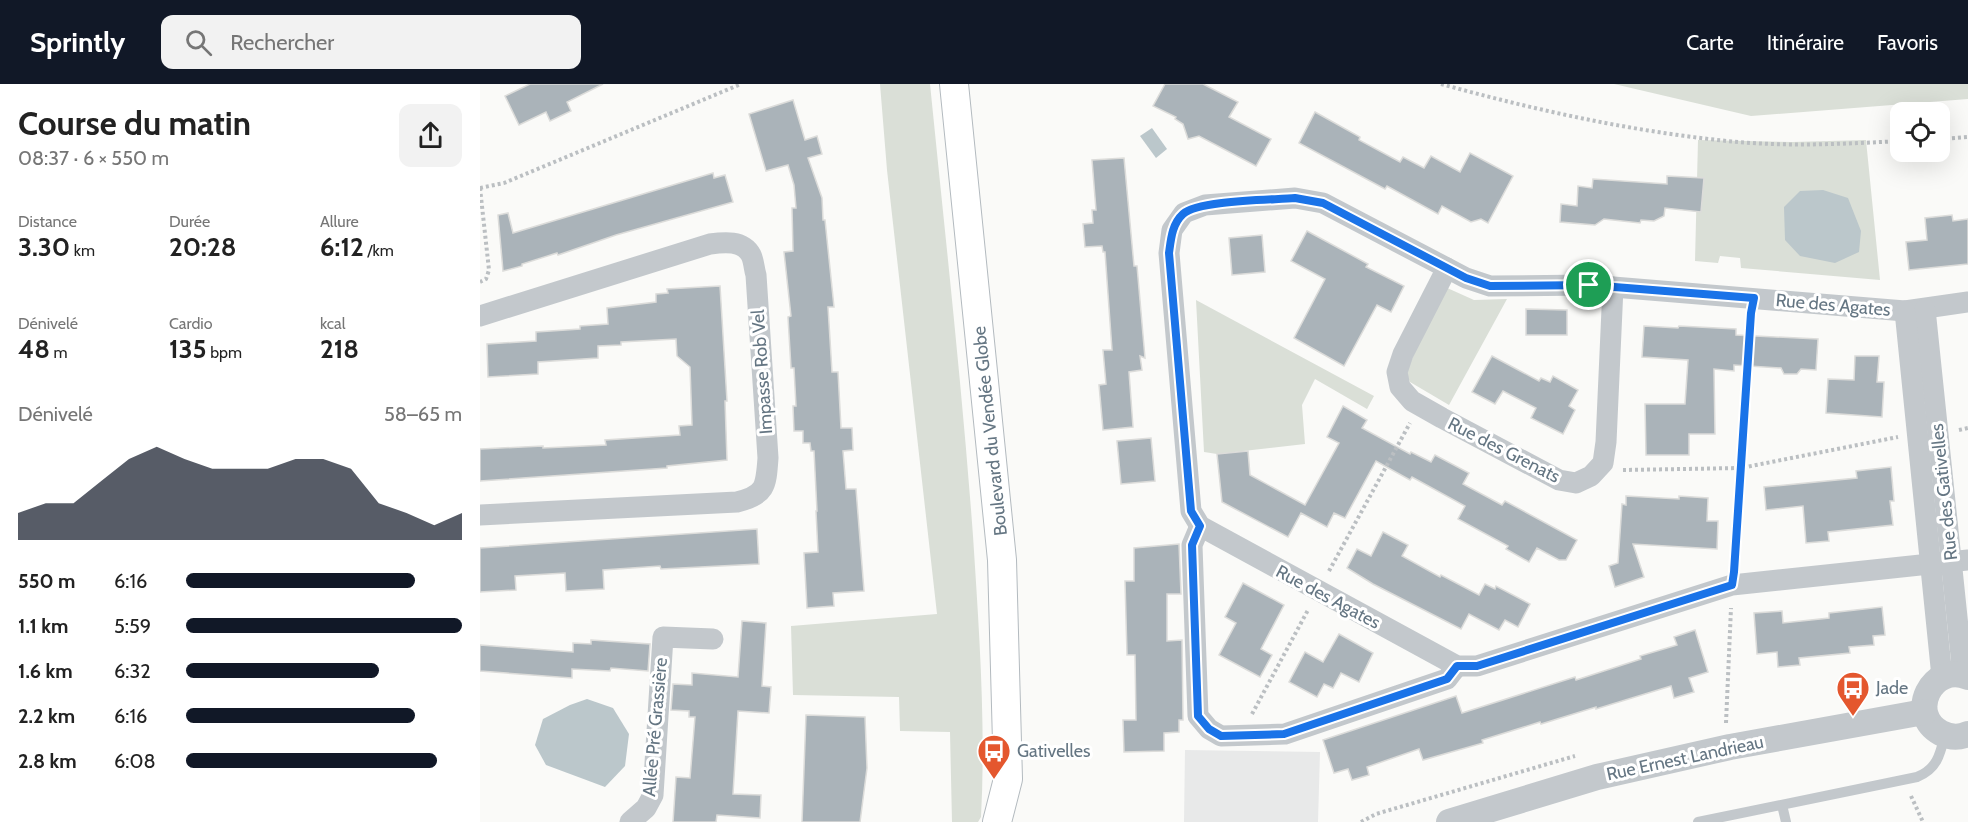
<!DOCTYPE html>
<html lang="fr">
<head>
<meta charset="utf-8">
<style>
	:root { --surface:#fff; --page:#f2f2f2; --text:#222; --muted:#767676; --accent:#111827 }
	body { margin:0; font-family:Cabin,sans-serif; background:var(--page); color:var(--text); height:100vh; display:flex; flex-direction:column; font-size:22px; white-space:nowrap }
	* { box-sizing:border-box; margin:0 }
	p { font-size:20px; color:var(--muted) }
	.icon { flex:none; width:33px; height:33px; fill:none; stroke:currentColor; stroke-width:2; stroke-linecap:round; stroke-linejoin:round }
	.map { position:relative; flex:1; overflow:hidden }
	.details { display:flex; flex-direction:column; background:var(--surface); width:480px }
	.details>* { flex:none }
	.controls { position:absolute; left:1410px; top:18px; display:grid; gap:12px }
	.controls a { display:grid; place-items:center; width:60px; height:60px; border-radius:12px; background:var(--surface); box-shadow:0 6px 24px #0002; font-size:30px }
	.pin { position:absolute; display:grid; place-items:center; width:51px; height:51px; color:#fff; margin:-26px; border:3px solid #fff; border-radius:50%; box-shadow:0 2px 6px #0007 }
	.round { display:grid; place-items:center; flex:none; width:63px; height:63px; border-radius:12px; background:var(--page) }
	.head { display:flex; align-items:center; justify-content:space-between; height:102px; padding:0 18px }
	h1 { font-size:33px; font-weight:700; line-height:45px }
	.stats { display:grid; grid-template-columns:repeat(3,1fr); gap:9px; height:102px; padding:6px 18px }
	.stats div { display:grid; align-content:center }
	.stats b { font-size:26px; font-weight:700 }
	.stats small { font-size:16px; font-weight:400 }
	.stats p { font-size:16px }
	.chart { height:168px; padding:12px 18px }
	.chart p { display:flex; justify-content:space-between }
	.chart svg { width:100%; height:108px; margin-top:6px; fill:var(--accent); opacity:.7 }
	ul { padding:0 18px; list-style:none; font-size:20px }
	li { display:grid; grid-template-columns:96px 72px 1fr; align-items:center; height:45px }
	li i { height:15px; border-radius:8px; background:var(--accent) }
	header { display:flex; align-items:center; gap:36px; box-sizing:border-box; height:84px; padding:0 30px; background:var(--accent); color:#fff }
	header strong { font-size:28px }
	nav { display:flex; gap:33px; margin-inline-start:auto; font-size:21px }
	.search { width:420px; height:54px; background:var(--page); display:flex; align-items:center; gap:15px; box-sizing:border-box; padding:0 21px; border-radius:12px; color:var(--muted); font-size:22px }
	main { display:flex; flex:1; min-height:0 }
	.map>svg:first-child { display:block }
</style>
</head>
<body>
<header>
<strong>Sprintly</strong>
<div class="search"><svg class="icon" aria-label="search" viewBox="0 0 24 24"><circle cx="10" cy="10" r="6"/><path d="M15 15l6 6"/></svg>Rechercher</div>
<nav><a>Carte</a><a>Itinéraire</a><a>Favoris</a></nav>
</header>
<main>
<section class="details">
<div class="head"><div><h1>Course du matin</h1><p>08:37 · 6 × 550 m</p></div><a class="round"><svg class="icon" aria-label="share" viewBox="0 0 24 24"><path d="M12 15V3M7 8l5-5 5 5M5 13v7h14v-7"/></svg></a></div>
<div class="stats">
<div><p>Distance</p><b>3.30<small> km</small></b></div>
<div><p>Durée</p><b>20:28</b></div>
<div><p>Allure</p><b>6:12<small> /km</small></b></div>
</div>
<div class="stats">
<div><p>Dénivelé</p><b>48<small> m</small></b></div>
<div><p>Cardio</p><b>135<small> bpm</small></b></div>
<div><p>kcal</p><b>218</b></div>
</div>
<div class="chart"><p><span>Dénivelé</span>58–65 m</p>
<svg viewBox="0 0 160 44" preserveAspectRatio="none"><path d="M0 44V33L10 29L20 29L30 20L40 11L50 6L60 11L70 15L80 15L90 15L100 11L110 11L120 15L130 29L140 33L150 38L160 33V44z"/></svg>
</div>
<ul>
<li><b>550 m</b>6:16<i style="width:83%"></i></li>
<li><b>1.1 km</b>5:59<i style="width:100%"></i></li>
<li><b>1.6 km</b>6:32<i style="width:70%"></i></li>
<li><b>2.2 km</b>6:16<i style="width:83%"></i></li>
<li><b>2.8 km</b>6:08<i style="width:91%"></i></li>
</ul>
</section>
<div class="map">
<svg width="1488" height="738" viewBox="0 0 1488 738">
	<rect width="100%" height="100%" fill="#fafaf8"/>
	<path fill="#e8e9e9" d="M 705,666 L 840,668 L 838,738 L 704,738 Z"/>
	<g fill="#dadfd7">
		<path d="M 400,0 L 450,0 C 465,150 482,301 493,452 C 499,545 506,640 501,733 L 498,738 L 472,738 L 470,648 L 420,647 L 419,613 L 313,611 L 311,542 L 457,530 L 407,86 Z"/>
		<path d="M 1134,0 L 1488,0 L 1488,15 L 1271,32 Z"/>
		<path d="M 1218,56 L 1312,58 L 1386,56 L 1400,196 L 1261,184 L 1260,174 L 1240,172 L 1238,179 L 1215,177 Z"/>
		<path d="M 965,203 L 994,216 L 1027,215 L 969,321 L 930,298 L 926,288 Z"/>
		<path d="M 716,216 L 894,312 L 887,325 L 835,295 L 822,321 L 825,360 L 737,370 L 724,368 Z"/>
	</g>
	<g fill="#bbc7cb">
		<path d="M 672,44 L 687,65 L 676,74 L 660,52 Z"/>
		<path d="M 1343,106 L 1368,114 L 1381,147 L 1379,168 L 1355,179 L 1320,172 L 1305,156 L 1304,123 L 1320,107 Z"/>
		<path d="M 107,615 L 133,624 L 149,650 L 145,682 L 125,703 L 66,681 L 55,661 L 63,635 L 90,621 Z"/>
	</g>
	<g fill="#aab3b9" stroke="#dcdcda" stroke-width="1.5">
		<path d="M 50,0 L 123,0 L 87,18 L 91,27 L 70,37 L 66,28 L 39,41 L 25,12 Z"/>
		<path d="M 685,0 L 723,0 L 758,18 L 749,33 L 791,55 L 776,82 L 719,52 L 708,55 L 703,40 L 695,35 L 696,33 L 673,22 Z"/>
		<path d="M 313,16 L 325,56 L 337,52 L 342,70 L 328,74 L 342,114 L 343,136 L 345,136 L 354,223 L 348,223 L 352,288 L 358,288 L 361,344 L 372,344 L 373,366 L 363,367 L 366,405 L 376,405 L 384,507 L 353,509 L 354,522 L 327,524 L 324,469 L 338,468 L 336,427 L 337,427 L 334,367 L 331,367 L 330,359 L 323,359 L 323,347 L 314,347 L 313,322 L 316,322 L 314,284 L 311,284 L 308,233 L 311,232 L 304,168 L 313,167 L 312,124 L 316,124 L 314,101 L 308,81 L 286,87 L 269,30 Z"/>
		<path d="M 835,28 L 880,53 L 879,56 L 920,78 L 923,73 L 944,84 L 951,72 L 980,88 L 990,69 L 1033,92 L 1008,139 L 1001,135 L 991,138 L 962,122 L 958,130 L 907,102 L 905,105 L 819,59 Z"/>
		<path d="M 644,74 L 654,182 L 657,182 L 665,274 L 660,272 L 662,286 L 649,288 L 653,343 L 623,346 L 619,301 L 626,300 L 623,266 L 632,266 L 625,168 L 623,168 L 622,162 L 605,163 L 603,140 L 613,139 L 612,126 L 616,126 L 612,76 Z"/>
		<path d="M 233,89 L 234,94 L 245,91 L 253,118 L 136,151 L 78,171 L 77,169 L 42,180 L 42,182 L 23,187 L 18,131 L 28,129 L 33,149 Z"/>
		<path d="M 1187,92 L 1224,94 L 1221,128 L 1185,124 L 1184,132 L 1174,137 L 1161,136 L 1160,139 L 1124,135 L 1115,141 L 1080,138 L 1081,120 L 1097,122 L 1098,102 L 1112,104 L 1113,95 L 1187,100 Z"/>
		<path d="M 1472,131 L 1473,137 L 1488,135 L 1488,180 L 1429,186 L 1426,158 L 1447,156 L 1445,134 Z"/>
		<path d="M 827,147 L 888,180 L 886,183 L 924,202 L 911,228 L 897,221 L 864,282 L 814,254 L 845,195 L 811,177 Z"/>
		<path d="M 782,151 L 785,188 L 752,191 L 749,154 Z"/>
		<path d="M 240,202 L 247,317 L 245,317 L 247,376 L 187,382 L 187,384 L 0,397 L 0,365 L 63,362 L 63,364 L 126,361 L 125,356 L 200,351 L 199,342 L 212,341 L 210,283 L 197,272 L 196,255 L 141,258 L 141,261 L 118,262 L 118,274 L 58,278 L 58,290 L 8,293 L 7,260 L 56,257 L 56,248 L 100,245 L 100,242 L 128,240 L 127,224 L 176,218 L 176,210 L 188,209 L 187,205 Z"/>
		<path d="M 1046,225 L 1087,226 L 1087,251 L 1046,251 Z"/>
		<path d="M 1164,242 L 1198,244 L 1199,242 L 1256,245 L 1256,251 L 1338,255 L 1336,286 L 1321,285 L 1317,290 L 1304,290 L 1301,284 L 1254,281 L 1254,287 L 1234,285 L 1235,350 L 1209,350 L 1209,371 L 1166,371 L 1165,320 L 1205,320 L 1208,276 L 1162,273 Z"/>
		<path d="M 1012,272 L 1059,297 L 1061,294 L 1070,298 L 1073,292 L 1098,306 L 1089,322 L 1095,326 L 1083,350 L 1051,334 L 1056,324 L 1023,307 L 1015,320 L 992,308 Z"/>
		<path d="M 1375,272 L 1399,272 L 1397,298 L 1404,298 L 1402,333 L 1346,329 L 1348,295 L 1374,296 Z"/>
		<path d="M 863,322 L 887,336 L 882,344 L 930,370 L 931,368 L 951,378 L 955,371 L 989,389 L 983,400 L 1022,421 L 1025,417 L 1097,456 L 1086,476 L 1079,476 L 1057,464 L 1049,478 L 1026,465 L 1028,462 L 978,435 L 985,422 L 932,393 L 930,396 L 896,377 L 865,434 L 854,429 L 847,443 L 821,429 L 808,453 L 742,418 L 737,370 L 768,367 L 770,391 L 825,421 L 859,359 L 847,353 Z"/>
		<path d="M 671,354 L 675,397 L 641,400 L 637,357 Z"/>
		<path d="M 1411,383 L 1414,417 L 1410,417 L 1413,441 L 1348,448 L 1349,457 L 1326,459 L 1323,422 L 1286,426 L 1284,403 L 1377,394 L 1376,387 Z"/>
		<path d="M 1146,412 L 1199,415 L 1199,412 L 1228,414 L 1227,437 L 1238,437 L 1237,465 L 1153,460 L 1164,493 L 1135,503 L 1129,482 L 1138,479 L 1142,420 L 1146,421 Z"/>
		<path d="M 277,445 L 279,480 L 181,485 L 180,482 L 123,486 L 124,505 L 86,507 L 85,489 L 35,492 L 36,506 L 0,508 L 0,464 Z"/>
		<path d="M 903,448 L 928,461 L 922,472 L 960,493 L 961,491 L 999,511 L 1005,500 L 1015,505 L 1016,502 L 1050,520 L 1038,543 L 1025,536 L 1019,546 L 989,530 L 981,545 L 893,500 L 867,484 L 877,465 L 891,472 Z"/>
		<path d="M 699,460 L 701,510 L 687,510 L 687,557 L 702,556 L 703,636 L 699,636 L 699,648 L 684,649 L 684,667 L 644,668 L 643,636 L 656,636 L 655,571 L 647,571 L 645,497 L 654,497 L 654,464 Z"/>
		<path d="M 763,499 L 804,521 L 781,565 L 792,571 L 780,593 L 739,571 L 756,539 L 745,533 Z"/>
		<path d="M 1402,523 L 1405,551 L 1393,552 L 1394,561 L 1369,563 L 1370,569 L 1319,574 L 1320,581 L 1298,583 L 1297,568 L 1277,570 L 1274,529 L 1302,527 L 1303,539 L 1349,534 L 1349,529 Z"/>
		<path d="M 262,537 L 286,539 L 282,602 L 291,603 L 289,629 L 258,627 L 253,710 L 281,711 L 280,734 L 237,731 L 236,738 L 193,738 L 196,693 L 210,694 L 215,633 L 209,633 L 209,627 L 191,626 L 193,600 L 212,601 L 212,589 L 258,593 Z"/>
		<path d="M 1215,546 L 1228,588 L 1209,594 L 1214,608 L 1194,614 L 1191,602 L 1116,625 L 1116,623 L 1061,640 L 1060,638 L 1002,656 L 1003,659 L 943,676 L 939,665 L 887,683 L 889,691 L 872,696 L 868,685 L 854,689 L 843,656 L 976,612 L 982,629 L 1095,593 L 1096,596 L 1161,575 L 1160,572 L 1197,561 L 1194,553 Z"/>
		<path d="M 859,550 L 893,569 L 879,598 L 861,589 L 853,604 L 844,600 L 837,613 L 809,598 L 825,568 L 843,578 Z"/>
		<path d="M 111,556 L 170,560 L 168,587 L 131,584 L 130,587 L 92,585 L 92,594 L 0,587 L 0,561 L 93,568 L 93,559 L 111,560 Z"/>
		<path d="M 326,631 L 385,633 L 387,684 L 380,738 L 322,738 Z"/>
	</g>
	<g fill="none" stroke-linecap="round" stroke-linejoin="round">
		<defs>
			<path id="secondary" d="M 474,0 L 522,476 L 528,695 L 517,738"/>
		</defs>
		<use href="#secondary" stroke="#b3babf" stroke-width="30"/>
		<g stroke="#bbbfc2" stroke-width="4" stroke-dasharray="3 3" stroke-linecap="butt">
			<path d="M 961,0 C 1055,26 1150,47 1247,57 C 1305,63 1363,60 1420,57"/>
			<path d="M 1460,55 L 1488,53"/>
			<path d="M 0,104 L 24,99 L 261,0"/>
			<path d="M 0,104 L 9,186 L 6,195 L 0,198"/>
			<path d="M 1479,346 L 1488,344"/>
			<path d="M 1143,386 L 1261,384 L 1418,353"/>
			<path d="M 1255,480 L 1271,236"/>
			<path d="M 849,487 L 930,339"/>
			<path d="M 772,630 L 828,526"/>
			<path d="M 1246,639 L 1251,524"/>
			<path d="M 1431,712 L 1443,738"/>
			<path d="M 881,738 L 896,730 L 1095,672"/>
		</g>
		<g stroke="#c3c8cc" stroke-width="10">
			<path d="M 1302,721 L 1306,738"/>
			<path d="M 1218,738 L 1437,693 C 1457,685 1460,671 1465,651"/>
		</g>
		<g stroke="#c3c8cc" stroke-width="21">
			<path d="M 967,184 L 923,270 L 917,288 L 920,303 L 932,317 L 962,334 L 1079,396 L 1096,399 L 1111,392 L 1123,379 L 1126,358 L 1133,203"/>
			<path d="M 1488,218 L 1425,227 L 1109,201 L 1010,202 L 986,194 L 843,119 L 815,114 L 725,121 L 704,129 L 692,146 L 689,169 L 711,427 L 720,442 L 977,582 L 997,582 L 1252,501 L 1488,476"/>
			<path d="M 1445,225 L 1483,591"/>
			<path d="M 1425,227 L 1462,593"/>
			<path d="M 0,232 L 230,160 C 244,158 263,156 271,171 C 274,177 274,185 276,191 L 288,374 C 286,402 286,411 257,418 L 0,431"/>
			<path d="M 720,442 L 712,461 L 718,632 L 729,645 L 741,652 L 805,650 L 967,595 L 977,582"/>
			<path d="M 150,738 L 166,724 L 173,711 L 183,553 L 233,555"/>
		</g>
		<g stroke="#c3c8cc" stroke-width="26">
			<path d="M 1488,593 C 1452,578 1426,630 1461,649 C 1469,653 1479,654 1488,650"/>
			<path d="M 969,738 L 1117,693 L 1250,663 L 1444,628"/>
		</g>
		<use href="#secondary" stroke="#fff" stroke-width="28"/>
	</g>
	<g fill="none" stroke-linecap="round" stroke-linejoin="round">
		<defs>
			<path id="route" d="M 815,114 L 843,119 L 986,194 L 1010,202 L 1109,201 L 1274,214 L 1271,229 L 1254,488 L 1252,501 L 997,582 L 977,582 L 967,595 L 804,650 L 741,652 L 729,645 L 718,632 L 712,461 L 720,442 L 711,427 L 689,169 C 691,155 692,140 703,130 C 718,116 792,116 815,114 Z"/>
		</defs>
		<use href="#route" stroke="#fff" stroke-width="12"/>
		<use href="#route" stroke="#1a73e8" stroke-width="8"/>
	</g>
	<defs>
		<symbol id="bus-pin" viewBox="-11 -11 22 30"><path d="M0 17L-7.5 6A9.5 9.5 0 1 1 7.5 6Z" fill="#e4572e" stroke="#fff"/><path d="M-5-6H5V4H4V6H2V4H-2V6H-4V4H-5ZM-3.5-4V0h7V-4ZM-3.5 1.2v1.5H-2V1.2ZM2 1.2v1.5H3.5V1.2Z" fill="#fff"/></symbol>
	</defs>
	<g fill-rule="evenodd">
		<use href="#bus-pin" x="1354" y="585" width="38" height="52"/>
		<use href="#bus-pin" x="495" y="648" width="38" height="52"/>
	</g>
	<g text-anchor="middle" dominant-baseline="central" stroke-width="6" stroke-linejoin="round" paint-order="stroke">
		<g font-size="18" fill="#657683" stroke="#fff">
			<text transform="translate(1353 221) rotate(5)">Rue des Agates</text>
			<text transform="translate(282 288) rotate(-94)">Impasse Rob Vel</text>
			<text transform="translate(510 347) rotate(-96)">Boulevard du Vendée Globe</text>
			<text transform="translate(1024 366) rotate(27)">Rue des Grenats</text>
			<text transform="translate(1464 408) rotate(-96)">Rue des Gativelles</text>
			<text transform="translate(848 513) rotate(28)">Rue des Agates</text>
			<text transform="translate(175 643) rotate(-85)">Allée Pré Grassière</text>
			<text transform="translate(1205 674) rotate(-12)">Rue Ernest Landrieau</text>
		</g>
		<g font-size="18" fill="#657683" stroke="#fff" text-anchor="start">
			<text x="1396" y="604">Jade</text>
			<text x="537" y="667">Gativelles</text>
		</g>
	</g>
</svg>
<div class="controls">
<a><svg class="icon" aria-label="locate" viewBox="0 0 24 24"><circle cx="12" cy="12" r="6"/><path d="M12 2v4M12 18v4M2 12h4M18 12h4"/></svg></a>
</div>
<div class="pin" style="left:1109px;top:201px;background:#1e9e55"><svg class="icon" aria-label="arrive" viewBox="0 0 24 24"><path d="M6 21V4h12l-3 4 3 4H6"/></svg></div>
</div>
</main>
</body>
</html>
